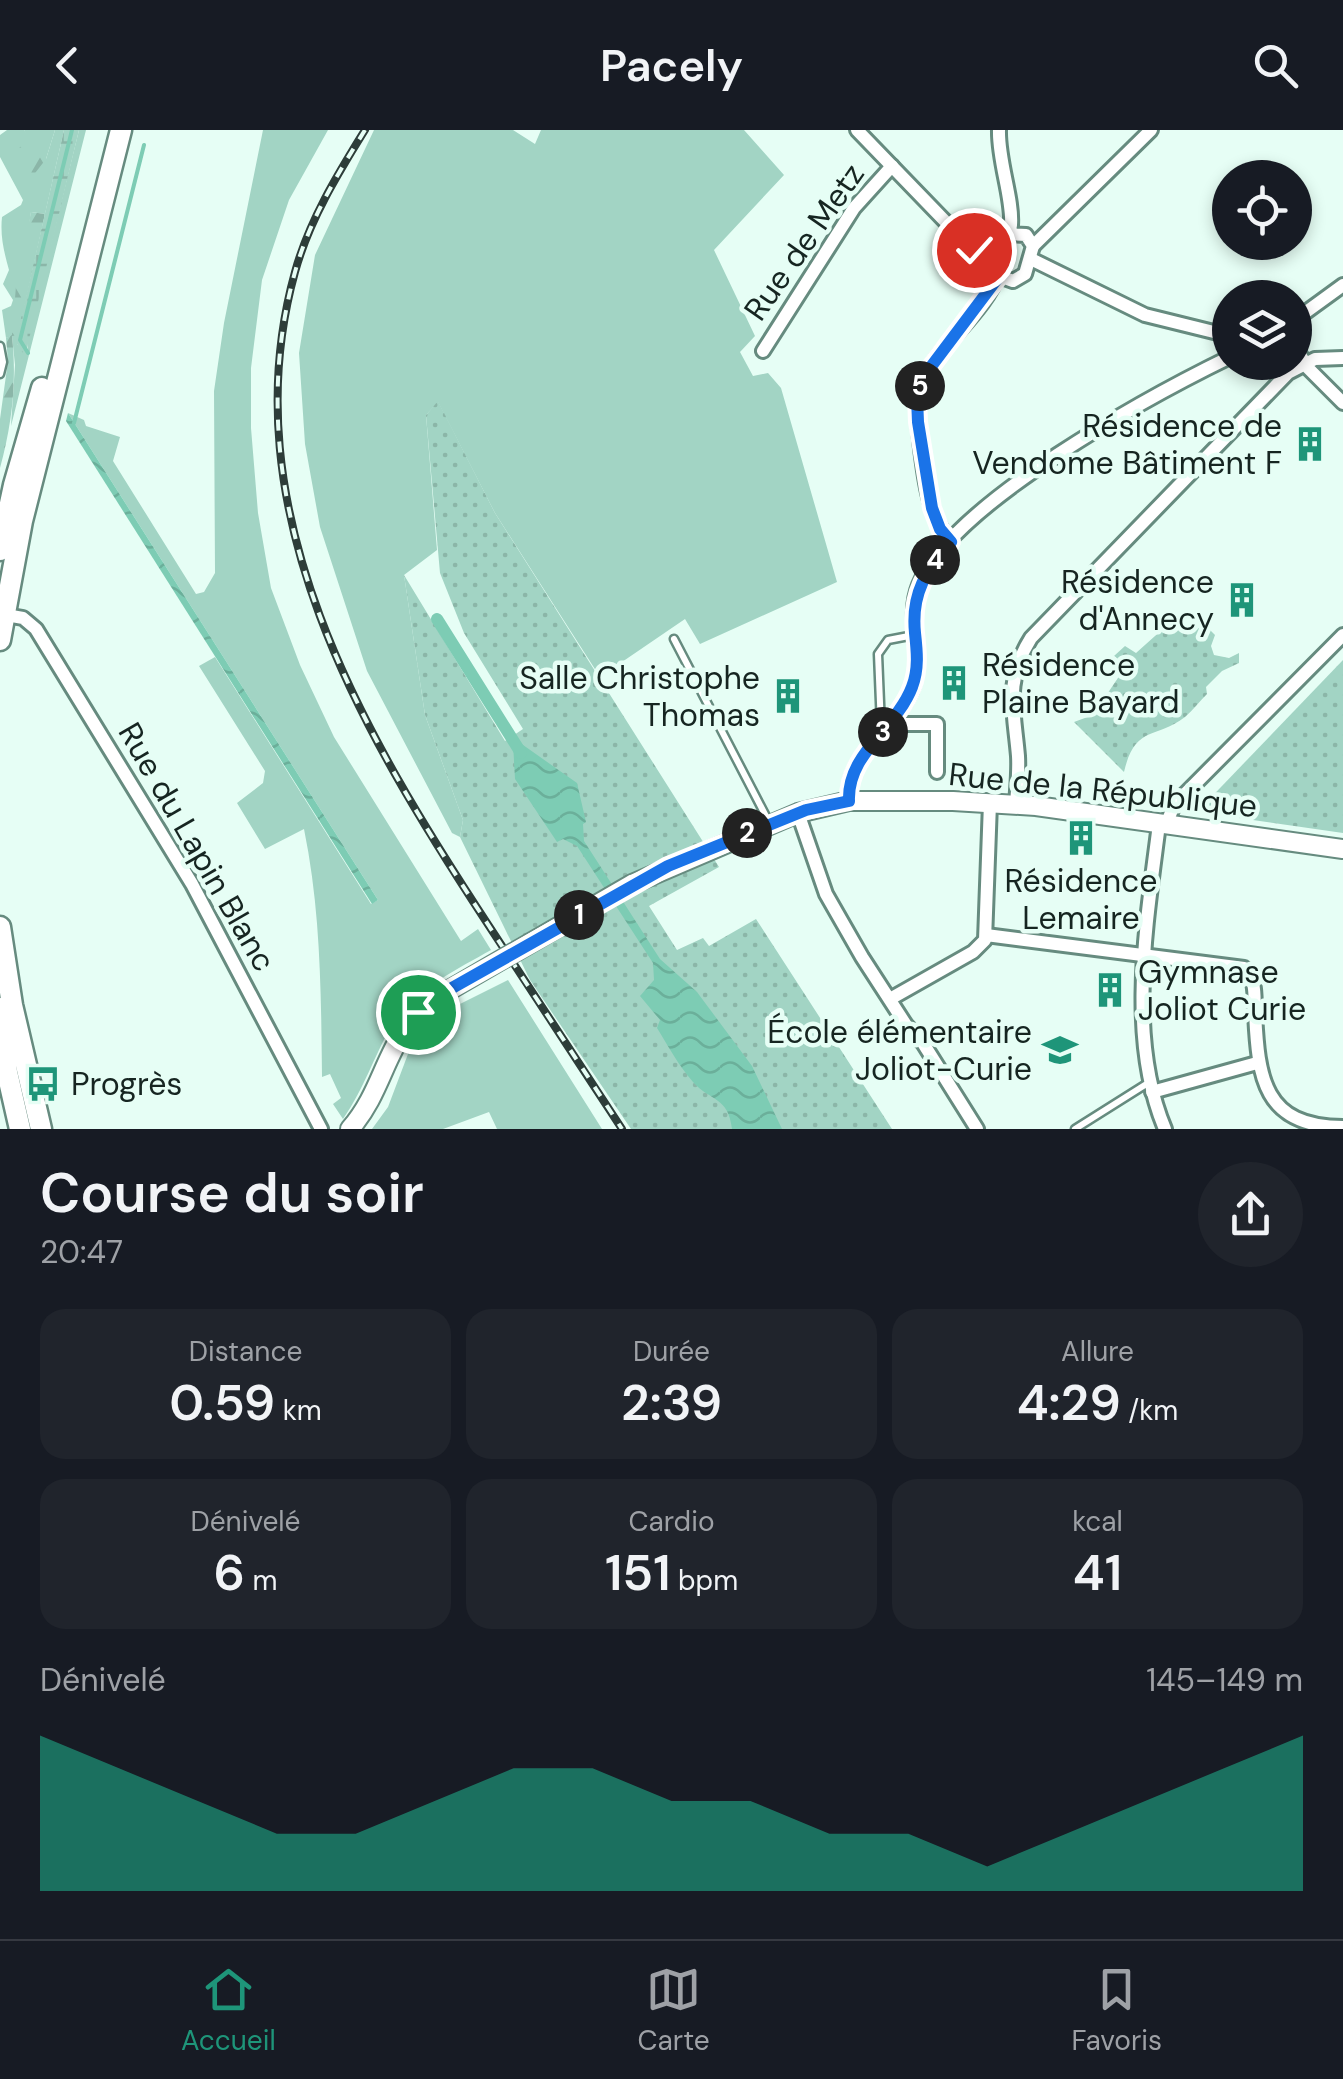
<!DOCTYPE html>
<html lang="fr">
<head>
<meta charset="utf-8">
<style>
	:root { --surface:#171b24; --page:#20242c; --text:#f1f3f6; --muted:#9ea1a6; --line:#363941; --accent:#1e9579 }
	body { margin:0; font-family:"DM Sans",sans-serif; background:var(--page); color:var(--text); height:100vh; display:flex; flex-direction:column; font-size:38px; white-space:nowrap }
	* { box-sizing:border-box; margin:0 }
	p { font-size:32px; color:var(--muted) }
	.icon { flex:none; width:55px; height:55px; fill:none; stroke:currentColor; stroke-width:2; stroke-linecap:round; stroke-linejoin:round }
	.map { position:relative; height:999px; overflow:hidden }
	.details { display:flex; flex-direction:column; background:var(--surface); flex:1 }
	.details>* { flex:none }
	.fabs { position:absolute; left:1212px; top:30px; display:grid; gap:20px }
	.fabs a { display:grid; place-items:center; width:100px; height:100px; border-radius:50%; background:var(--surface); box-shadow:0 5px 15px #0003; font-size:50px }
	.pin { position:absolute; display:grid; place-items:center; width:85px; height:85px; color:#fff; margin:-42px; border:5px solid #fff; border-radius:50%; box-shadow:0 2px 10px #0007 }
	.km { position:absolute; width:50px; height:50px; margin:-25px; border-radius:50%; background:#222; color:#fff; font-size:28px; line-height:50px; text-align:center }
	.round { display:grid; place-items:center; flex:none; width:105px; height:105px; border-radius:52px; background:var(--page) }
	.summary { display:flex; align-items:center; justify-content:space-between; height:170px; padding:0 40px }
	h1 { font-size:55px; font-weight:600; line-height:75px }
	.stats { display:grid; grid-template-columns:repeat(3,1fr); gap:15px; height:170px; padding:10px 40px }
	.stats div { display:grid; align-content:center; border-radius:25px; background:var(--page); text-align:center }
	.stats b { font-size:50px; font-weight:600 }
	.stats small { font-size:28px; font-weight:400 }
	.stats p { font-size:28px }
	.chart { height:280px; padding:20px 40px }
	.chart p { display:flex; justify-content:space-between }
	.chart svg { width:100%; height:180px; margin-top:10px; fill:var(--accent); opacity:.7 }
	header { display:flex; justify-content:space-between; align-items:center; height:130px; padding:0 40px; background:var(--surface); font-size:45px; font-weight:600 }
	.dock { display:flex; justify-content:space-around; align-items:center; height:140px; border-top:2px solid var(--line); background:var(--surface); font-size:28px; color:var(--muted) }
	.dock a { display:grid; justify-items:center; gap:5px }
	.dock .selected { color:var(--accent) }
	.map>svg:first-child { display:block }
</style>
</head>
<body>
<header><svg class="icon" aria-label="back" viewBox="0 0 24 24"><path d="M15 5l-7 7 7 7"/></svg>Pacely<svg class="icon" aria-label="search" viewBox="0 0 24 24"><circle cx="10" cy="10" r="6"/><path d="M15 15l6 6"/></svg></header>
<div class="map">
<svg width="1343" height="999" viewBox="0 0 1343 999">
	<defs>
		<pattern id="forest-firs" width="22" height="20" patternUnits="userSpaceOnUse" patternTransform="scale(2.5)"><rect width="22" height="20" fill="#a2d4c4"/><path d="M5 1l3.5 6h-7zM16 11l3.5 6h-7z" fill="#8bb6a8"/></pattern>
		<pattern id="wetland-marsh" width="20" height="14" patternUnits="userSpaceOnUse" patternTransform="scale(2.5)"><rect width="20" height="14" fill="#a2d4c4"/><path d="M1 5h8M5 5V1M11 12h8M15 12V8" fill="none" stroke="#8bb6a8"/></pattern>
		<pattern id="park-dots" width="8" height="8" patternUnits="userSpaceOnUse" patternTransform="scale(2.5)"><rect width="8" height="8" fill="#a2d4c4"/><path d="M2 2h.1M6 6h.1" fill="none" stroke="#8bb6a8" stroke-width="1.8" stroke-linecap="round"/></pattern>
		<pattern id="water-waves" width="16" height="10" patternUnits="userSpaceOnUse" patternTransform="scale(2.5)"><rect width="16" height="10" fill="#7dccb4"/><path d="M0 5q4-4 8 0t8 0" fill="none" stroke="#6baf9a"/></pattern>
	</defs>
	<rect width="100%" height="100%" fill="#e6fef5"/>
	<g fill="#a2d4c4">
		<path d="M 7,0 L 24,0 L 46,29 L 55,0 L 64,0 L 45,84 L 31,82 L 13,205 L 18,205 L 17,214 L 28,223 L 27,212 L 79,0 L 86,0 L 11,296 L 15,235 L 12,206 L 6,208 L 2,180 L 11,176 L 13,170 L 3,154 L 9,140 C 4,122 0,106 2,87 L 21,75 L 23,70 L 0,27 L 0,5 Z"/>
		<path d="M 263,0 L 328,0 L 289,70 L 262,150 L 251,238 L 251,298 L 258,383 L 271,458 L 300,535 L 334,607 L 461,811 L 478,799 L 491,820 C 454,841 414,860 391,897 C 373,928 365,957 343,989 L 333,974 L 341,968 L 330,944 L 322,947 C 321,863 321,782 304,699 L 265,719 L 237,673 L 263,653 L 265,641 L 199,536 L 215,527 L 371,774 L 378,770 L 68,283 L 84,290 L 86,296 L 120,307 L 113,331 L 196,464 L 204,462 L 215,443 L 214,261 L 224,193 Z"/>
		<path d="M 374,0 L 513,0 L 535,14 L 541,0 L 744,0 L 784,45 L 714,120 L 755,206 L 740,222 L 753,246 L 768,243 L 781,258 L 837,452 L 700,514 L 685,489 L 600,547 L 495,383 L 438,272 L 426,285 L 437,420 L 404,445 L 425,585 L 463,690 L 460,707 L 452,703 L 367,541 L 320,397 L 305,314 L 299,223 L 315,125 Z"/>
		<path d="M 508,850 L 602,999 L 497,999 L 489,982 L 443,999 L 372,999 L 388,977 L 408,924 L 422,901 L 448,880 Z"/>
	</g>
	<g fill="url(#forest-firs)">
		<path d="M 24,0 L 55,0 L 46,29 L 32,47 L 3,29 L 29,11 Z"/>
		<path d="M 31,82 L 45,84 L 18,205 L 12,206 C 17,252 12,294 0,338 L 0,289 L 8,231 L 6,208 L 12,205 L 16,156 Z"/>
	</g>
	<path fill="url(#wetland-marsh)" d="M 64,0 L 79,0 L 25,226 L 17,214 L 17,206 Z"/>
	<g fill="url(#park-dots)">
		<path d="M 438,271 L 495,383 L 719,737 L 649,776 L 677,820 L 703,808 L 709,816 L 756,789 L 892,999 L 631,999 L 530,850 L 460,707 L 463,690 L 425,585 L 404,445 L 505,611 L 523,599 L 464,503 L 440,443 L 426,285 Z"/>
		<path d="M 1182,487 L 1191,499 L 1207,497 L 1215,505 L 1211,516 L 1214,525 L 1229,528 L 1239,523 L 1239,533 L 1222,541 L 1206,557 L 1207,564 C 1200,571 1193,580 1185,587 C 1154,610 1135,595 1124,642 L 1074,592 L 1093,585 L 1126,536 L 1114,526 L 1125,516 L 1136,523 L 1174,489 Z"/>
		<path d="M 1343,530 L 1343,703 L 1197,682 Z"/>
	</g>
	<g fill="url(#water-waves)">
		<path d="M 68,283 L 378,770 L 372,774 L 66,291 Z"/>
		<path d="M 516,610 L 577,653 L 586,692 L 583,694 L 584,711 L 660,829 L 697,862 L 752,936 L 782,999 L 732,999 C 728,966 711,972 693,952 C 679,936 668,916 657,898 L 660,890 L 640,866 L 654,850 L 653,833 L 577,716 L 563,709 L 557,712 L 515,649 L 513,613 Z"/>
	</g>
	<g fill="none" stroke-linecap="round" stroke-linejoin="round">
		<g stroke="#7dccb4" stroke-width="4">
			<path d="M 28,223 L 20,210 L 72,0"/>
			<path d="M 74,293 L 144,15"/>
		</g>
		<path stroke="#7dccb4" stroke-width="12" d="M 437,489 L 521,623"/>
		<defs>
			<g id="lane">
				<path d="M 0,216 L 3,232 L 0,244"/>
				<path d="M 674,509 L 770,694"/>
				<path d="M 881,597 L 878,524 L 888,510 L 914,505"/>
				<path d="M 1075,999 L 1148,953"/>
			</g>
			<g id="street">
				<path d="M 857,0 L 970,117 L 998,137"/>
				<path d="M 999,0 C 998,31 1013,68 1011,95 C 1009,113 989,127 1002,147 L 1013,151 L 1025,144 L 1033,116 L 1026,105 L 1008,104"/>
				<path d="M 1033,116 L 1151,0"/>
				<path d="M 1031,129 L 1145,185 L 1230,206"/>
				<path d="M 1295,190 L 1343,155"/>
				<path d="M 1295,216 L 1308,238 L 1343,273"/>
				<path d="M 763,221 L 854,78 L 892,36"/>
				<path d="M 951,412 C 924,385 922,321 917,283 C 916,224 981,195 999,142"/>
				<path d="M 0,484 L 23,488 L 36,499 L 192,754 L 321,999"/>
				<path d="M 889,594 L 937,594 L 937,642"/>
				<path d="M 849,671 C 846,624 894,600 911,561 C 926,526 905,490 919,455 C 951,374 1152,265 1230,227"/>
				<path d="M 1016,675 C 1017,658 1019,642 1018,626 C 1014,579 1004,551 1031,508 L 1288,243 L 1315,229 L 1343,228"/>
				<path d="M 798,683 L 826,764 L 862,827 L 906,895 L 923,913 L 977,999"/>
				<path d="M 1159,694 C 1147,790 1126,907 1165,999"/>
				<path d="M 1166,695 L 1174,675 L 1343,505"/>
				<path d="M 986,805 L 1244,838 C 1257,850 1254,866 1255,882 C 1258,947 1263,997 1343,997"/>
				<path d="M 890,869 L 973,822 L 985,810 L 990,673"/>
				<path d="M 1152,962 L 1257,933"/>
			</g>
			<g id="secondary">
				<path d="M 632,754 L 798,683 L 849,671 L 953,671 L 1036,676 L 1343,719"/>
				<path d="M 350,999 C 389,954 384,903 439,866"/>
			</g>
			<g id="primary">
				<path d="M 0,420 L 14,355 L 42,258"/>
				<path d="M 0,510 L 22,391 L 121,0"/>
				<path d="M 0,797 L 12,875 L 41,999"/>
				<path d="M 0,878 L 7,942 L 20,999"/>
			</g>
		</defs>
		<use href="#lane" stroke="#668b7f" stroke-width="11"/>
		<use href="#street" stroke="#668b7f" stroke-width="18"/>
		<use href="#secondary" stroke="#668b7f" stroke-width="22"/>
		<use href="#primary" stroke="#668b7f" stroke-width="25"/>
		<use href="#lane" stroke="#fff" stroke-width="6"/>
		<use href="#street" stroke="#fff" stroke-width="12"/>
		<use href="#secondary" stroke="#fff" stroke-width="18"/>
		<use href="#primary" stroke="#fff" stroke-width="20"/>
		<defs>
			<path id="rail" d="M 365,0 C 337,45 309,91 295,142 C 229,380 363,604 489,796 C 533,864 578,931 622,999"/>
		</defs>
		<use href="#rail" stroke="#2d3d39" stroke-width="8"/>
		<use href="#rail" stroke="#e6fef5" stroke-width="4" stroke-dasharray="11" stroke-linecap="butt"/>
		<defs>
			<path id="secondary-bridge" d="M 439,866 L 632,754"/>
		</defs>
		<use href="#secondary-bridge" stroke="#668b7f" stroke-width="22" stroke-linecap="butt"/>
		<use href="#secondary-bridge" stroke="#fff" stroke-width="18"/>
	</g>
	<g fill="none" stroke-linecap="round" stroke-linejoin="round">
		<defs>
			<path id="route" d="M 418,882 L 452,858 L 668,736 L 806,680 L 849,671 C 847,623 896,599 912,557 C 919,539 917,521 915,503 C 911,463 926,441 951,412 L 940,399 L 932,378 L 918,292 L 917,268 L 924,246 L 997,149 L 999,142 L 995,133 L 974,120"/>
		</defs>
		<use href="#route" stroke="#fff" stroke-width="20"/>
		<use href="#route" stroke="#1a73e8" stroke-width="12"/>
	</g>
	<defs>
		<symbol id="building-bare" viewBox="-9 -9 18 18"><path d="M-4-6H4V6H1V3H-1V6H-4ZM-2.5-4.3h1.7v1.8h-1.7ZM.8-4.3h1.7v1.8H.8ZM-2.5-1h1.7V.8h-1.7ZM.8-1h1.7V.8H.8Z" fill="#1e9579" stroke="#e6fef5" stroke-width="2.5" paint-order="stroke"/></symbol>
		<symbol id="school-bare" viewBox="-9 -9 18 18"><path d="M0-5L7-2L0 1L-7-2ZM-4 1L0 2.5L4 1V4Q0 6-4 4Z" fill="#1e9579" stroke="#e6fef5" stroke-width="2.5" paint-order="stroke"/></symbol>
		<symbol id="bus-bare" viewBox="-9 -9 18 18"><path d="M-5-6H5V4H4V6H2V4H-2V6H-4V4H-5ZM-3.5-4V0h7V-4ZM-3.5 1.2v1.5H-2V1.2ZM2 1.2v1.5H3.5V1.2Z" fill="#1e9579" stroke="#e6fef5" stroke-width="2.5" paint-order="stroke"/></symbol>
	</defs>
	<g fill-rule="evenodd">
		<use href="#building-bare" x="1285" y="289" width="50" height="50"/>
		<use href="#building-bare" x="1217" y="445" width="50" height="50"/>
		<use href="#building-bare" x="929" y="528" width="50" height="50"/>
		<use href="#building-bare" x="763" y="541" width="50" height="50"/>
		<use href="#building-bare" x="1056" y="683" width="50" height="50"/>
		<use href="#building-bare" x="1085" y="835" width="50" height="50"/>
		<use href="#school-bare" x="1035" y="895" width="50" height="50"/>
		<use href="#bus-bare" x="18" y="929" width="50" height="50"/>
	</g>
	<g text-anchor="middle" dominant-baseline="central" stroke-width="9" stroke-linejoin="round" paint-order="stroke">
		<g font-size="32" fill="#162521" stroke="#e6fef5">
			<text transform="translate(804 112) rotate(-55)">Rue de Metz</text>
			<text transform="translate(1103 660) rotate(6)">Rue de la République</text>
			<text transform="translate(197 717) rotate(60)">Rue du Lapin Blanc</text>
		</g>
		<g font-size="32" fill="#162521" stroke="#e6fef5" text-anchor="end">
			<text x="1282" y="296">Résidence de<tspan x="1282" dy="37">Vendome Bâtiment F</tspan></text>
			<text x="1214" y="452">Résidence<tspan x="1214" dy="37">d'Annecy</tspan></text>
			<text x="982" y="535" text-anchor="start">Résidence<tspan x="982" dy="37">Plaine Bayard</tspan></text>
			<text x="760" y="548">Salle Christophe<tspan x="760" dy="37">Thomas</tspan></text>
			<text x="1081" y="751" text-anchor="middle">Résidence<tspan x="1081" dy="37">Lemaire</tspan></text>
			<text x="1138" y="842" text-anchor="start">Gymnase<tspan x="1138" dy="37">Joliot Curie</tspan></text>
			<text x="1032" y="902">École élémentaire<tspan x="1032" dy="37">Joliot-Curie</tspan></text>
			<text x="71" y="954" text-anchor="start">Progrès</text>
		</g>
	</g>
</svg>
<div class="fabs">
<a><svg class="icon" aria-label="locate" viewBox="0 0 24 24"><circle cx="12" cy="12" r="6"/><path d="M12 2v4M12 18v4M2 12h4M18 12h4"/></svg></a>
<a><svg class="icon" aria-label="layers" viewBox="0 0 24 24"><path d="M12 4l9 5-9 5-9-5zM3 14l9 5 9-5"/></svg></a>
</div>
<div class="pin" style="left:418px;top:882px;background:#1e9e55"><svg class="icon" aria-label="arrive" viewBox="0 0 24 24"><path d="M6 21V4h12l-3 4 3 4H6"/></svg></div>
<div class="pin" style="left:974px;top:120px;background:#d93025"><svg class="icon" aria-label="check" viewBox="0 0 24 24"><path d="M5 12l5 5 9-10"/></svg></div>
<b class="km" style="left:579px;top:785px">1</b>
<b class="km" style="left:747px;top:703px">2</b>
<b class="km" style="left:883px;top:602px">3</b>
<b class="km" style="left:935px;top:430px">4</b>
<b class="km" style="left:920px;top:256px">5</b>
</div>
<section class="details">
<div class="summary"><div><h1>Course du soir</h1><p>20:47</p></div><a class="round"><svg class="icon" aria-label="share" viewBox="0 0 24 24"><path d="M12 15V3M7 8l5-5 5 5M5 13v7h14v-7"/></svg></a></div>
<div class="stats">
<div><p>Distance</p><b>0.59<small> km</small></b></div>
<div><p>Durée</p><b>2:39</b></div>
<div><p>Allure</p><b>4:29<small> /km</small></b></div>
</div>
<div class="stats">
<div><p>Dénivelé</p><b>6<small> m</small></b></div>
<div><p>Cardio</p><b>151<small> bpm</small></b></div>
<div><p>kcal</p><b>41</b></div>
</div>
<div class="chart"><p><span>Dénivelé</span>145–149 m</p>
<svg viewBox="0 0 160 44" preserveAspectRatio="none"><path d="M0 44V6L10 14L20 22L30 30L40 30L50 22L60 14L70 14L80 22L90 22L100 30L110 30L120 38L130 30L140 22L150 14L160 6V44z"/></svg>
</div>
</section>
<nav class="dock">
<a class="selected"><svg class="icon" aria-label="home" viewBox="0 0 24 24"><path d="M3 11l9-7 9 7M6 9v11h12V9"/></svg>Accueil</a>
<a><svg class="icon" aria-label="map" viewBox="0 0 24 24"><path d="M3 6l6-2 6 2 6-2v14l-6 2-6-2-6 2zM9 4v14M15 6v14"/></svg>Carte</a>
<a><svg class="icon" aria-label="saved" viewBox="0 0 24 24"><path d="M7 4h10v16l-5-4-5 4z"/></svg>Favoris</a>
</nav>
</body>
</html>
